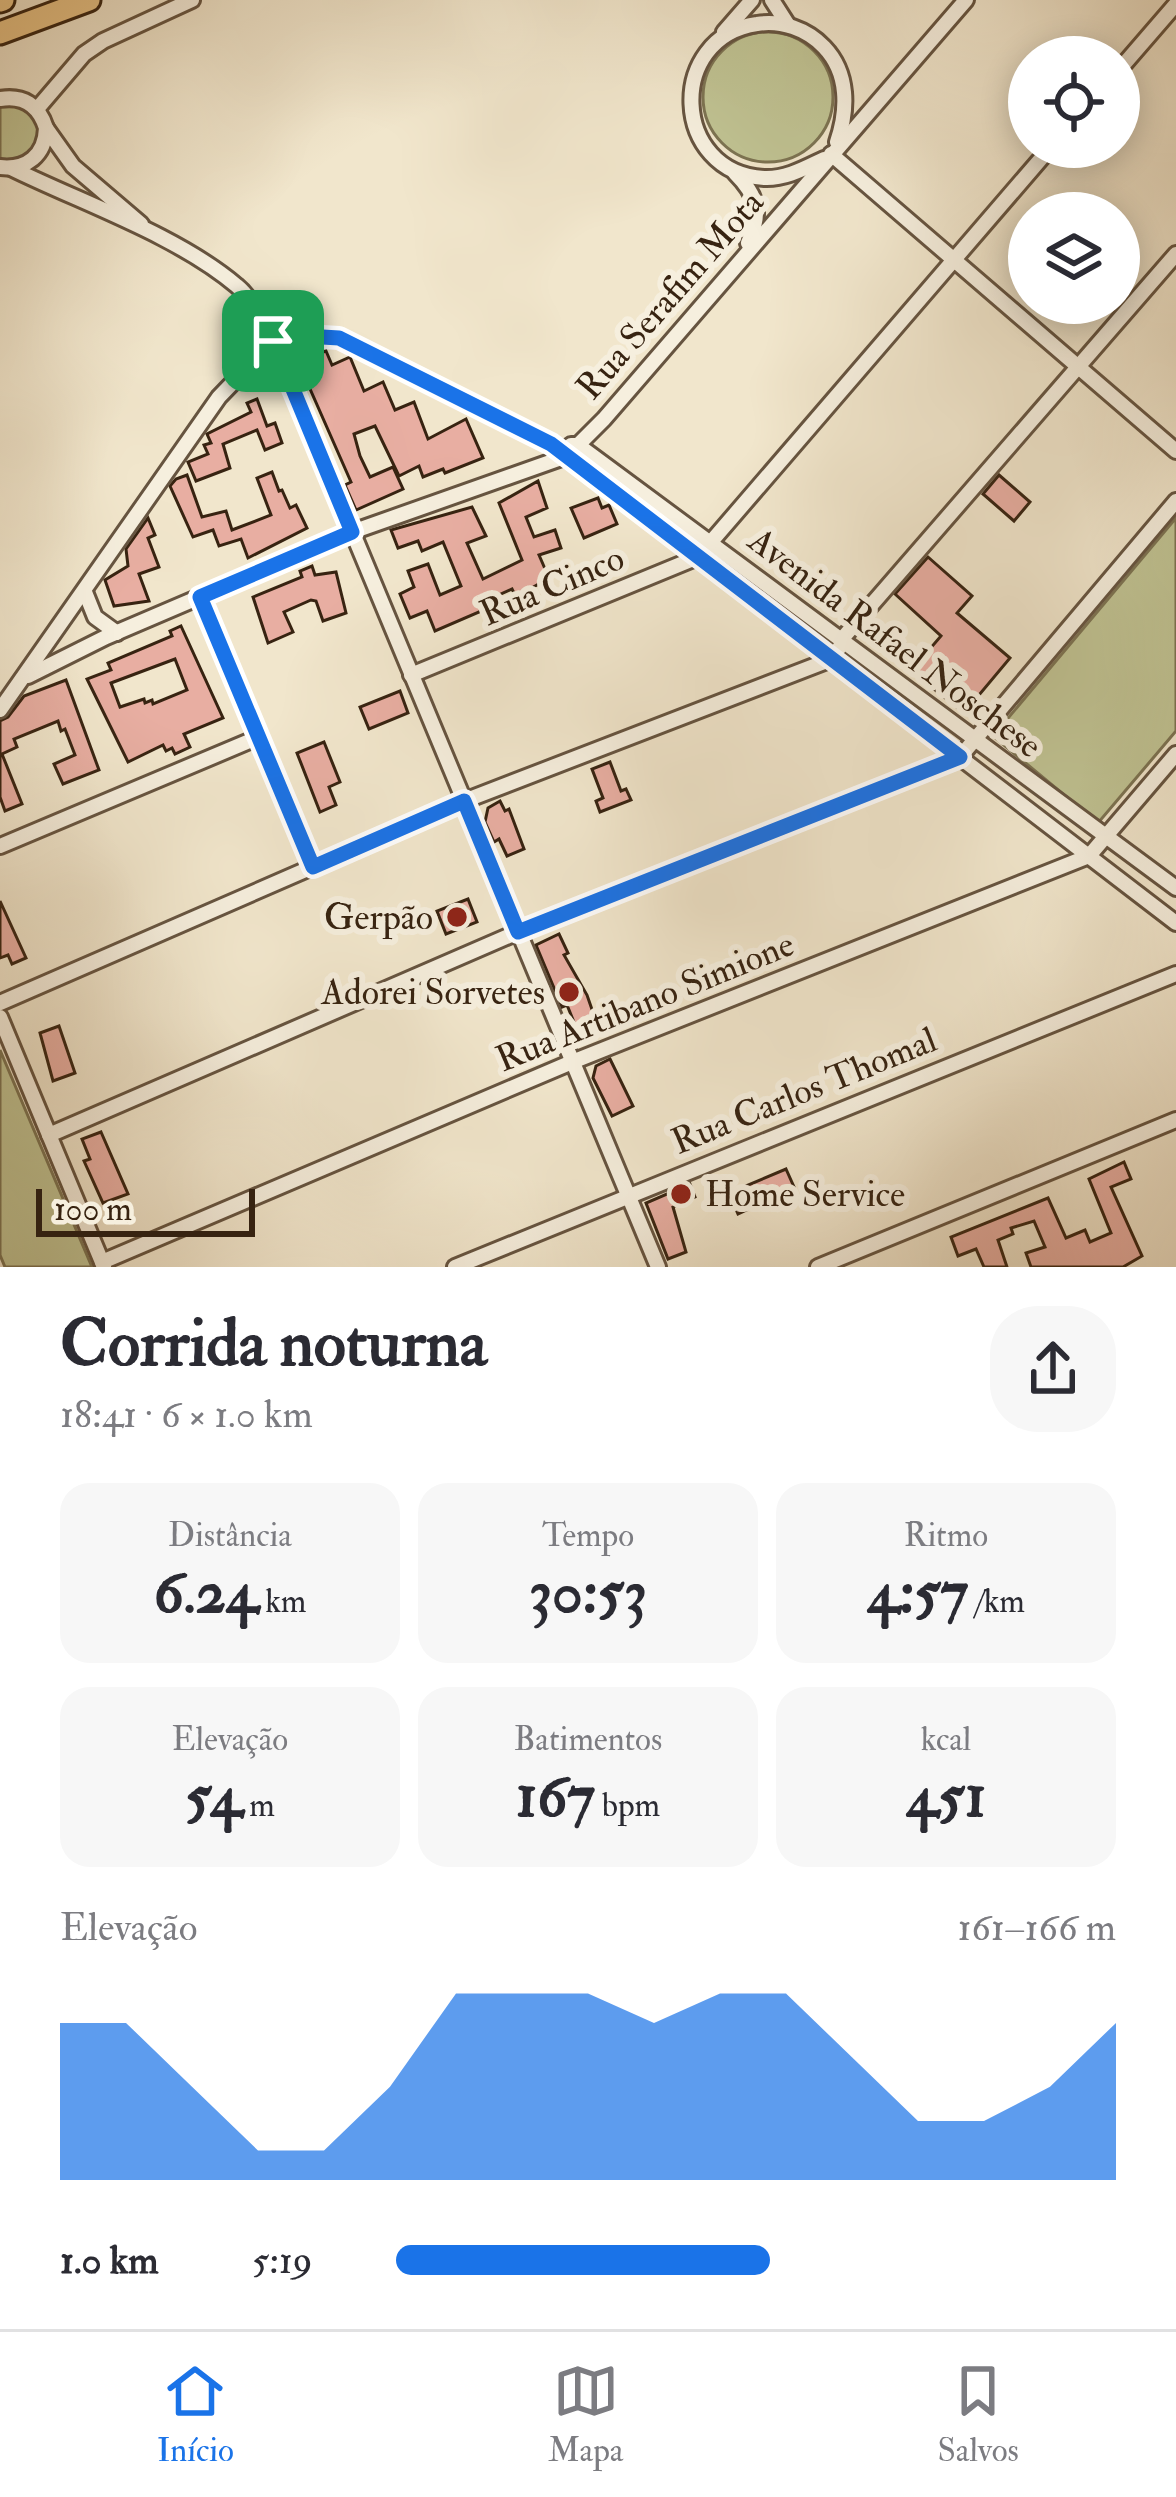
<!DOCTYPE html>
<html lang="pt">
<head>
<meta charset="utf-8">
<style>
	:root { --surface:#fff; --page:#f7f7f7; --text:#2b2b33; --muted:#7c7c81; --line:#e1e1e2; --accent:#1a73e8 }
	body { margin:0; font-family:"IM FELL Double Pica",serif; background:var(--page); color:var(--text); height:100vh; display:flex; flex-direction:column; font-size:45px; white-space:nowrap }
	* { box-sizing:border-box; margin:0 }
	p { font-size:39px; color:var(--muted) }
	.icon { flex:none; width:66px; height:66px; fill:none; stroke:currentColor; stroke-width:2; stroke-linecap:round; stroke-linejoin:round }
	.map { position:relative; height:1267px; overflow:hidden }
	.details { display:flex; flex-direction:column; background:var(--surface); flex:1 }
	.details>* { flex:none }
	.buttons { position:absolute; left:1008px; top:36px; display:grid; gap:24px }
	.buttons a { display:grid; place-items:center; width:132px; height:132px; border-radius:50%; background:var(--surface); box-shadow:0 6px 30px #0003; font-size:60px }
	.scale { position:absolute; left:36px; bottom:30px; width:219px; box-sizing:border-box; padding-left:12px; border:6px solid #372311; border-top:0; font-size:33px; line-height:42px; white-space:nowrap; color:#372311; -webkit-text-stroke:9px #f6efde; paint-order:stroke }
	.pin { position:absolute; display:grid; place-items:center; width:102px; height:102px; color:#fff; margin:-51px; border-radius:24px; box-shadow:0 6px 18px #0006 }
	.round { display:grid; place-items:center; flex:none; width:126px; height:126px; border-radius:48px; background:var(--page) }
	.overview { display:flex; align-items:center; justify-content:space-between; height:204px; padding:0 60px }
	h1 { font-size:66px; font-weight:800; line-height:90px }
	.metrics { display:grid; grid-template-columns:repeat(3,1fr); gap:18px; height:204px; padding:12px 60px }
	.metrics div { display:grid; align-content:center; border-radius:30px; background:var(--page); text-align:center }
	.metrics b { font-size:60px; font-weight:800 }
	.metrics small { font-size:33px; font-weight:400 }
	.metrics p { font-size:33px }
	.chart { height:336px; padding:24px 60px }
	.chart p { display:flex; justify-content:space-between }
	.chart svg { width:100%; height:216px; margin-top:12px; fill:var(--accent); opacity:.7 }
	ul { padding:0 60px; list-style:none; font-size:39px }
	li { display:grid; grid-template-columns:192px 144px 1fr; align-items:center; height:90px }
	li i { height:30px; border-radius:15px; background:var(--accent) }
	.tab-bar { display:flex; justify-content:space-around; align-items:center; height:168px; border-top:3px solid var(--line); background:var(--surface); font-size:33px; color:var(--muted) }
	.tab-bar a { display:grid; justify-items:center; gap:6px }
	.tab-bar .active { color:var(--accent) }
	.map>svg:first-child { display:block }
</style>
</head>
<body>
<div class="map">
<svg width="1176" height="1267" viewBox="0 0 1176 1267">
	<rect width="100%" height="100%" fill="#f1e6cc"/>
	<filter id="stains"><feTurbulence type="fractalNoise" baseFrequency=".00167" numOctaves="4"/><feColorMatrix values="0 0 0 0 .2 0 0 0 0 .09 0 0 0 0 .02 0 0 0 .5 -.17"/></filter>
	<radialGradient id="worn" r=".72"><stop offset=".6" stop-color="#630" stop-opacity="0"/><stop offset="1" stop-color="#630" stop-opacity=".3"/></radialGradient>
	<g fill="#c0c393" stroke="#7c7352" stroke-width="3">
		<circle cx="768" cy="97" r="65"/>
		<path d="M 8,103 C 56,116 47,164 0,160 L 0,105 Z"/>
		<path d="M 1176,518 L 1176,731 L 1098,823 L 993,736 Z"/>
		<path d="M 0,1050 L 92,1267 L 5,1267 L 0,1255 Z"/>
	</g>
	<g fill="#e8aea2" stroke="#372311" stroke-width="3" fill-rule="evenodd">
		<path d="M 326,351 L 332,365 L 350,357 L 364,391 L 383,382 L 395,410 L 414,402 L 428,439 L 466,419 L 483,458 L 445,473 L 443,469 L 423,477 L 419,466 L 399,476 L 375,426 L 354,434 L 360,456 L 370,477 L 393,467 L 403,489 L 356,510 L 345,485 L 351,482 L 296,357 L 307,353 L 309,357 Z"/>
		<path d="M 257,399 L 267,426 L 275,423 L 282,443 L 265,450 L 257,430 L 223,444 L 230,468 L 196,481 L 188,462 L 208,454 L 204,445 L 211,443 L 207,434 L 251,412 L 247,403 Z"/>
		<path d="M 272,472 L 279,491 L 282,490 L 290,508 L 296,505 L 307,528 L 248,558 L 241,539 L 219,546 L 213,530 L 193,537 L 170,486 L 176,479 L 187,475 L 202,517 L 226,511 L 232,530 L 271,515 L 257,478 Z"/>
		<path d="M 999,475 L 1030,502 L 1014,521 L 983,494 Z"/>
		<path d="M 538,481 L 547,508 L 526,517 L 534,537 L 555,530 L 561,548 L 539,555 L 549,578 L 516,597 L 512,589 L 490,599 L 493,606 L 435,631 L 427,611 L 410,618 L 400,594 L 414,587 L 408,571 L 428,564 L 440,595 L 461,586 L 443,542 L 422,551 L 418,541 L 398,548 L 391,530 L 472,507 L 486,536 L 467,543 L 483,579 L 522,560 L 499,503 Z"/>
		<path d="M 598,498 L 602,508 L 609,505 L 617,524 L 584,538 L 571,508 Z"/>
		<path d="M 148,518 L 155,535 L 148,538 L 159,567 L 139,574 L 149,601 L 114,606 L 105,580 L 128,566 L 126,549 Z"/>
		<path d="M 928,557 L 972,596 L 957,613 L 1010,658 L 964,713 L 895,658 L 906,644 L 923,657 L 941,636 L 895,594 Z"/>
		<path d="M 312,566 L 315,575 L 336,572 L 346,613 L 323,621 L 316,601 L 311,600 L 284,612 L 293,632 L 268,643 L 253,597 L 302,577 L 300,571 Z"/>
		<path d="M 181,626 L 223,718 L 184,734 L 190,747 L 175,754 L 172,748 L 166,751 L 163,745 L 128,762 L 87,679 L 111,670 L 108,663 L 172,636 L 170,631 ZM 175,659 L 187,690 L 153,704 L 152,700 L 145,703 L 144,699 L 120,707 L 111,683 Z"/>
		<path d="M 66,680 L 99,770 L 63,784 L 54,764 L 75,755 L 65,729 L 61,731 L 58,721 L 14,739 L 17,747 L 2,754 L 22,804 L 5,811 L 0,797 L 0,721 L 8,717 L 24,696 Z"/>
		<path d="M 400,691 L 408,713 L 369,729 L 360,707 Z"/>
		<path d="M 324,742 L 340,782 L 329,787 L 336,805 L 320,812 L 297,753 Z"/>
		<path d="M 610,762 L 621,791 L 626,789 L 631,800 L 600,812 L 596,801 L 603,798 L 592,769 Z"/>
		<path d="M 500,801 L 505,811 L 509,809 L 524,849 L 507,856 L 499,839 L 494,842 L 485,822 L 488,808 Z"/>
		<path d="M 468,899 L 477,922 L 446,934 L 437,911 Z"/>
		<path d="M 0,901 L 26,958 L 12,964 L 8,955 L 0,958 Z"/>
		<path d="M 559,934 L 568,953 L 564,955 L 587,995 L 597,1024 L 578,1032 L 567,1005 L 562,1007 L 536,945 Z"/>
		<path d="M 59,1026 L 75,1073 L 53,1081 L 40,1033 Z"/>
		<path d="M 610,1059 L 633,1106 L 612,1116 L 593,1078 L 596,1066 Z"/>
		<path d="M 101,1132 L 128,1194 L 103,1203 L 84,1161 L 90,1159 L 82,1139 Z"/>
		<path d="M 1124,1162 L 1131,1179 L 1111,1187 L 1142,1256 L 1123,1267 L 1031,1267 L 1026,1253 L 1045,1247 L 1034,1221 L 1011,1228 L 1013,1234 L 998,1240 L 1007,1267 L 984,1267 L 976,1249 L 958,1256 L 951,1237 L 1048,1198 L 1066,1238 L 1085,1230 L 1090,1242 L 1111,1233 L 1089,1179 Z"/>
		<path d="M 786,1169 L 794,1187 L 752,1203 L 753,1207 L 738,1214 L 729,1193 Z"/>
		<path d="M 690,1184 L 695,1197 L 673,1207 L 686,1252 L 668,1259 L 646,1203 Z"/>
	</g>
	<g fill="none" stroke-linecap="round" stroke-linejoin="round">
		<defs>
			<g id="minor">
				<path d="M 772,0 L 788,25"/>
				<path d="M 724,32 L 752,0"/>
				<path d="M 1119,70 L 1176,4"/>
				<path d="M 0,99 C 23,95 39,105 46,128 C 45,155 27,170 0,167"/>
				<path d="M 37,109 L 84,54 L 103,41 L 192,0"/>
				<path d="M 46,128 L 73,166 L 141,224"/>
				<path d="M 831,154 L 1176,451"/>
				<path d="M 824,159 C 805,168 786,179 764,178 C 671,173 666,37 757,24 C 781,20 807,29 824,47 C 849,73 848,110 837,142"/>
				<path d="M 11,168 C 82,203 177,235 237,286 C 253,299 262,323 273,341 L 658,1267"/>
				<path d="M 735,173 C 758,196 762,213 748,243"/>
				<path d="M 571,445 L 578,445 L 1176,888"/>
				<path d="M 85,592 L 95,617 L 117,633"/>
				<path d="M 200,597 L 313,867"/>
				<path d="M 841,640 L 1176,254"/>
				<path d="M 411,675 L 698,557 L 1051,147"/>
				<path d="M 28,676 L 106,637 L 352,532 L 567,456 L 604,419 L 966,0"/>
				<path d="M 0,710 L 219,397 L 273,341 L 289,335 L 339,338 L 551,444 L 1176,923"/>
				<path d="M 0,846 L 259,737"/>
				<path d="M 0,1003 L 464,801 L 832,659 L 843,642"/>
				<path d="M 0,1017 L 104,1267"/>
				<path d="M 49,1135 L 518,932 L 960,757 L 1176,501"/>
				<path d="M 102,1262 L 572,1062 L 1089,856 L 1176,754"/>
				<path d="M 455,1267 L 1176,974"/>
				<path d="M 818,1267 L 1176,1120"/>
			</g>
			<g id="primary">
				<path d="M 0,1 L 3,0"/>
				<path d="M 0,33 L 89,0"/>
			</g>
		</defs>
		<use href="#minor" stroke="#665440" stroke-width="20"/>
		<use href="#primary" stroke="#372311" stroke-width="27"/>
		<use href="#minor" stroke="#f6efde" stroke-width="14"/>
		<use href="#primary" stroke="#e8c386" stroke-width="21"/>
	</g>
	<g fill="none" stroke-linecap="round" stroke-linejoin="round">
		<defs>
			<path id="route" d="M 289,335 L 339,338 L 551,444 L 960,757 L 518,932 L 464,801 L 313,867 L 200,597 L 352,532 L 273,341 Z"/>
		</defs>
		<use href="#route" stroke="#fff" stroke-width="24"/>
		<use href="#route" stroke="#1a73e8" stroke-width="15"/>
	</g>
	<g fill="#8f2418" stroke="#f6efde" stroke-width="4.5">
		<circle cx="457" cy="917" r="12"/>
		<circle cx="569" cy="992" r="12"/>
		<circle cx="681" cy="1194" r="12"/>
	</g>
	<g text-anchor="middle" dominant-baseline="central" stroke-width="12" stroke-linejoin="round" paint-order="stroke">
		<g font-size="36" fill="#372311" stroke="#f6efde">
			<text transform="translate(670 295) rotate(-49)">Rua Serafim Mota</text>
			<text transform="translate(552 586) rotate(-23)">Rua Cinco</text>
			<text transform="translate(895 643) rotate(37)">Avenida Rafael Noschese</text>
			<text transform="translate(645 1002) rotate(-22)">Rua Artibano Simione</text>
			<text transform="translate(804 1091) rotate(-22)">Rua Carlos Thomal</text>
		</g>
		<g font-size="36" fill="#372311" stroke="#f6efde" text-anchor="end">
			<text x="433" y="917">Gerpão</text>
			<text x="545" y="992">Adorei Sorvetes</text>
			<text x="705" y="1194" text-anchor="start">Home Service</text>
		</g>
	</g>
	<rect width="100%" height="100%" filter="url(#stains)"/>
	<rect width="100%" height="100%" fill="url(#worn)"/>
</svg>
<div class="buttons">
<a><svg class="icon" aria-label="locate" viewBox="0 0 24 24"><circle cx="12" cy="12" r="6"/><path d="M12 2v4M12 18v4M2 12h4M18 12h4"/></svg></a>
<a><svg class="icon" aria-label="layers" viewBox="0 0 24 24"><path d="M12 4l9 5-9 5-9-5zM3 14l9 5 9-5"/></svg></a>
</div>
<div class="scale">100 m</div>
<div class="pin" style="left:273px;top:341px;background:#1e9e55"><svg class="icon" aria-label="arrive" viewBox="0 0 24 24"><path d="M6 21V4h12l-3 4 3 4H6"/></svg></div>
</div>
<section class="details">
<div class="overview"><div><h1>Corrida noturna</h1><p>18:41 · 6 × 1.0 km</p></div><a class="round"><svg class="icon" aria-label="share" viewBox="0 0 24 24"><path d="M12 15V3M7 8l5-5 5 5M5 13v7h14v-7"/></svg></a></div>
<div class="metrics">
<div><p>Distância</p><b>6.24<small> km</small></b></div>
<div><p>Tempo</p><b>30:53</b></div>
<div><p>Ritmo</p><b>4:57<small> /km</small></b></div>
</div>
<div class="metrics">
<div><p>Elevação</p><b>54<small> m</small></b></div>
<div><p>Batimentos</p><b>167<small> bpm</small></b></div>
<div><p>kcal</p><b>451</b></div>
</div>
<div class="chart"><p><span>Elevação</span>161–166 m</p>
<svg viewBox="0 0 160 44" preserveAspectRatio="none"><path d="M0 44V12L10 12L20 25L30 38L40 38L50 25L60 6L70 6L80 6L90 12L100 6L110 6L120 19L130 32L140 32L150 25L160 12V44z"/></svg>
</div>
<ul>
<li><b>1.0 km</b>5:19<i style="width:52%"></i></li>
</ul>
</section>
<nav class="tab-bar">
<a class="active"><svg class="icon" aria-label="home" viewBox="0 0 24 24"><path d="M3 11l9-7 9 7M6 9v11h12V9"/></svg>Início</a>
<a><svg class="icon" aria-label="map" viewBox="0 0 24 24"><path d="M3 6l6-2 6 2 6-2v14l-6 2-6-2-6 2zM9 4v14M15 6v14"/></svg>Mapa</a>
<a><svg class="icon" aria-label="saved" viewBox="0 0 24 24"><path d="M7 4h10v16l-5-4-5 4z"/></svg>Salvos</a>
</nav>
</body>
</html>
